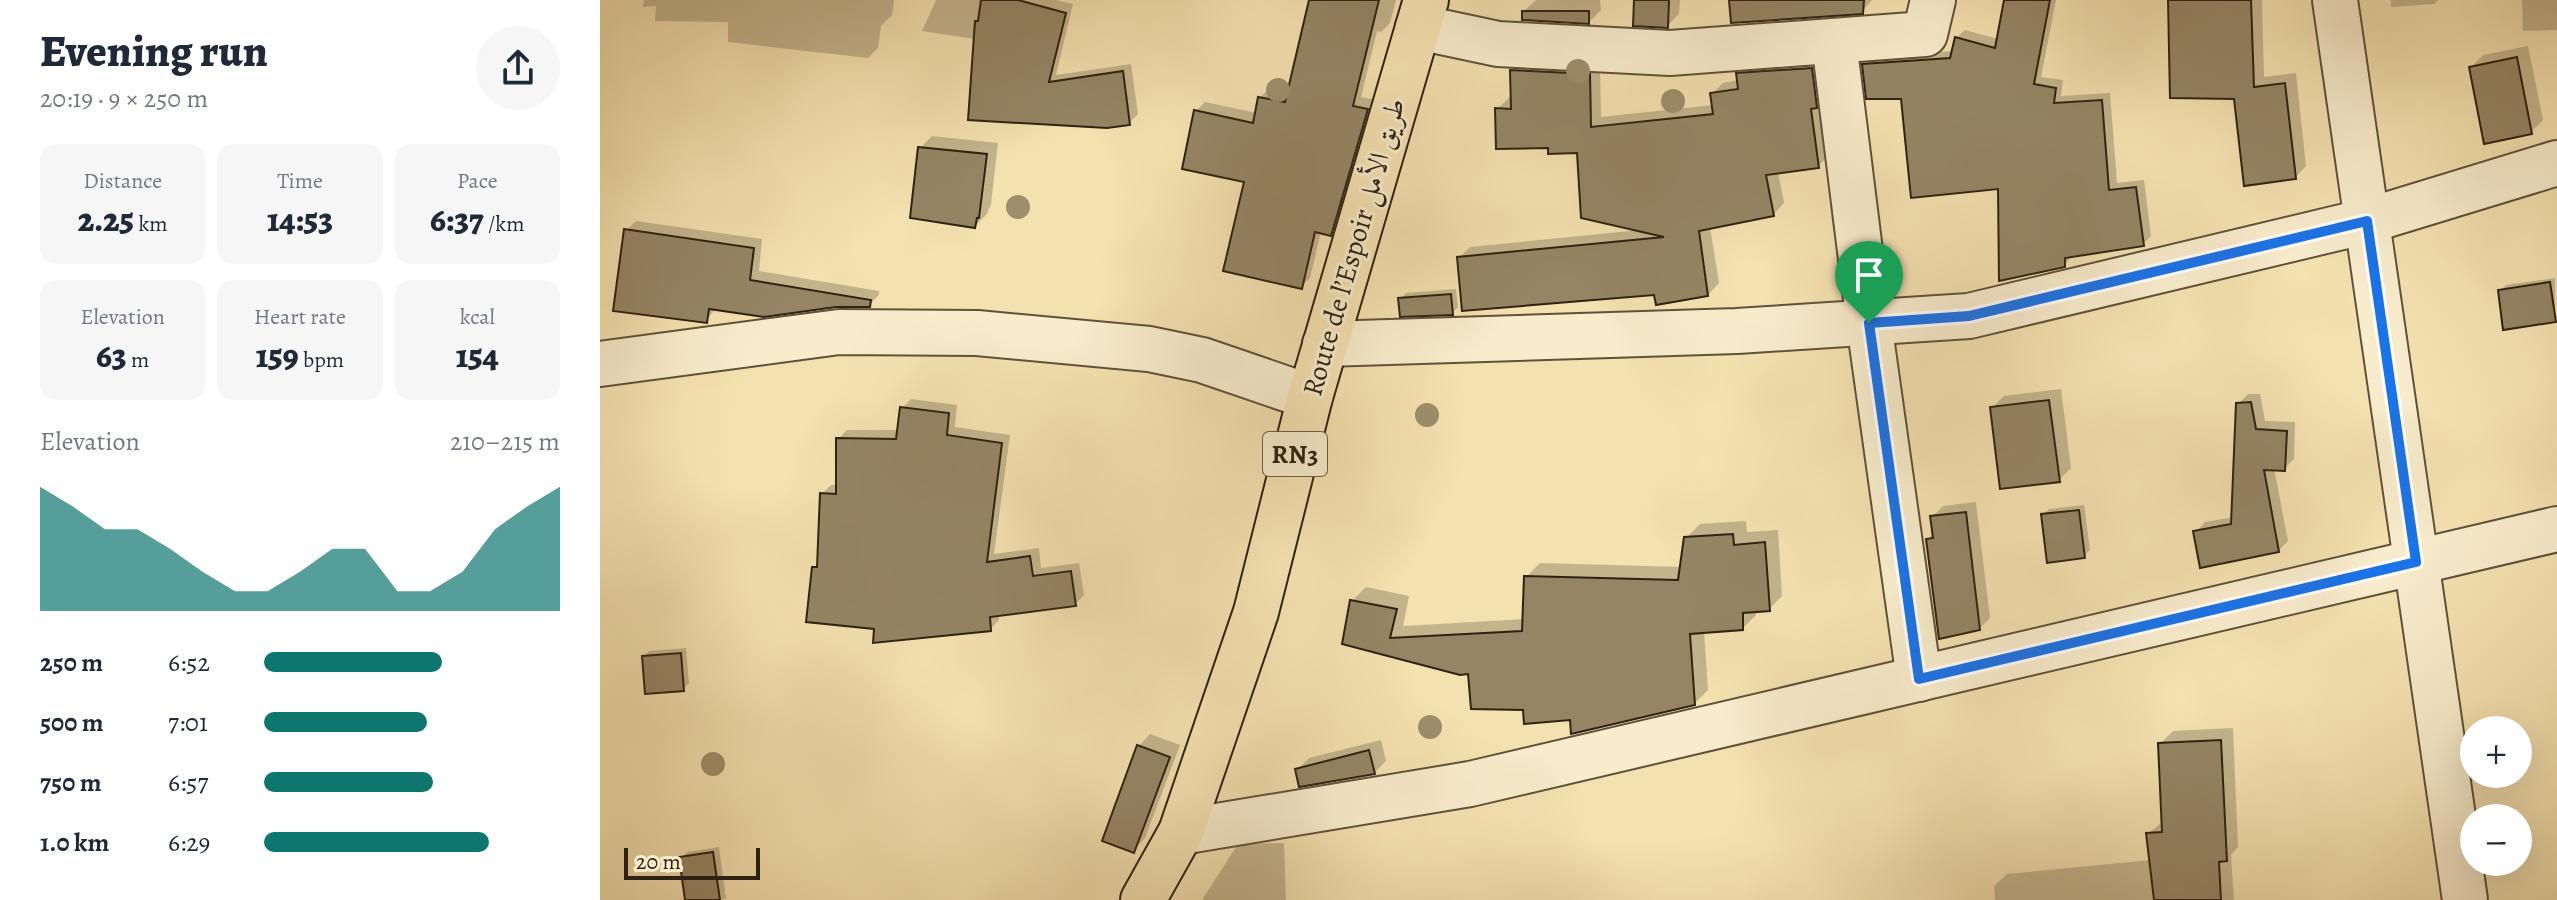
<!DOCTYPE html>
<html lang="en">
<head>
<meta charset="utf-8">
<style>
	:root { --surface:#fff; --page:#f6f6f7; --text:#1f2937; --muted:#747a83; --accent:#0f766e }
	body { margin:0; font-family:Alegreya,Amiri,serif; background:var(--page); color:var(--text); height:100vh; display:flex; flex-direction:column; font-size:30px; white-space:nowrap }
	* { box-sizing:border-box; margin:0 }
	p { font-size:26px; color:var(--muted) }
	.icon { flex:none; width:44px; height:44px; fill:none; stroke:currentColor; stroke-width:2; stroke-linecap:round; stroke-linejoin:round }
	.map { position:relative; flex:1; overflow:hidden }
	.side { display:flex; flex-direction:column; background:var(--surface); width:600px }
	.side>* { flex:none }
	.fabs { position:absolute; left:1860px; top:716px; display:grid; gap:16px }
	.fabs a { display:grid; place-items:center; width:72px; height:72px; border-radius:50%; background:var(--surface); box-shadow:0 8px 32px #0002; font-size:40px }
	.scale { position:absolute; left:24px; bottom:20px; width:136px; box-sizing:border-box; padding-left:8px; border:4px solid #2f2212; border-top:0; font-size:22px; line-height:28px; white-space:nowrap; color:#2f2212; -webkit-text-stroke:6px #f8eccc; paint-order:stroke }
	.pin { position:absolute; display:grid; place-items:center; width:68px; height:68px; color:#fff; margin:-82px -34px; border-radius:50% 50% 50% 0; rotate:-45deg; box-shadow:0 0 8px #0007 }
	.pin .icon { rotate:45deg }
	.round { display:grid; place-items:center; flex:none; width:84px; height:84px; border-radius:42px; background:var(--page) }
	.overview { display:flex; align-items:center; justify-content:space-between; height:136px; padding:0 40px }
	h1 { font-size:44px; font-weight:800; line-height:60px }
	.metrics { display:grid; grid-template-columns:repeat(3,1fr); gap:12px; height:136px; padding:8px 40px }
	.metrics div { display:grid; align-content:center; border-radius:16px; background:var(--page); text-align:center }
	.metrics b { font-size:34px; font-weight:800 }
	.metrics small { font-size:22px; font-weight:400 }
	.metrics p { font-size:22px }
	.chart { height:224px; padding:16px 40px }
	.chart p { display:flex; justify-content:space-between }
	.chart svg { width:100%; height:144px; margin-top:8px; fill:var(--accent); opacity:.7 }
	ul { padding:0 40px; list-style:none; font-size:26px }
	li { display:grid; grid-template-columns:128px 96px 1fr; align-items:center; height:60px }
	li i { height:20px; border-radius:10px; background:var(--accent) }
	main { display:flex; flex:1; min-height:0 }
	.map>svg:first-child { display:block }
</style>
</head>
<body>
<main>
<section class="side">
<div class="overview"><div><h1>Evening run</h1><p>20:19 · 9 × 250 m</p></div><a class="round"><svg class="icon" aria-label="share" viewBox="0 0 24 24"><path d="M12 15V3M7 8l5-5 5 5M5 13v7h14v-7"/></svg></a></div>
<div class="metrics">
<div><p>Distance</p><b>2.25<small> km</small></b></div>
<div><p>Time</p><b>14:53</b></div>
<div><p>Pace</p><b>6:37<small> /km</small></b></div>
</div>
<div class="metrics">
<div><p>Elevation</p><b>63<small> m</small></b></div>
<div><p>Heart rate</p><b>159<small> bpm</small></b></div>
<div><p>kcal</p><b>154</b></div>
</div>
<div class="chart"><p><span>Elevation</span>210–215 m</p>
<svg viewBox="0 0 160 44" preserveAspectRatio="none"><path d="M0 44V6L10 12L20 19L30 19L40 25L50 32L60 38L70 38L80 32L90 25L100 25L110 38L120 38L130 32L140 19L150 12L160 6V44z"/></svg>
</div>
<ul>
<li><b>250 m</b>6:52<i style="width:60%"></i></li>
<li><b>500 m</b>7:01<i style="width:55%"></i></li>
<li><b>750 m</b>6:57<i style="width:57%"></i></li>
<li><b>1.0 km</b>6:29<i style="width:76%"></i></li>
</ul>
</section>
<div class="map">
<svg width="1957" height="900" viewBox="0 0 1957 900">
	<rect width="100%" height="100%" fill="#f4e1b0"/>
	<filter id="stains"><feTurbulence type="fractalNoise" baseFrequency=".0025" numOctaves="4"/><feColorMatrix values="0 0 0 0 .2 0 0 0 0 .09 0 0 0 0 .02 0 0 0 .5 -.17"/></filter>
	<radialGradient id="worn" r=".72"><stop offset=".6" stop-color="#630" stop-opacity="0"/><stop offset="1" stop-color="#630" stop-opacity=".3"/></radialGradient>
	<g fill="#0003">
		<path d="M 44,0 L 294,0 L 292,15 L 281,26 L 278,48 L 268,58 L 128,42 L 128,22 L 55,21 L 56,6 L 43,7 Z"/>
		<path d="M 336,0 L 456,0 L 473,4 L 456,75 L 531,64 L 538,114 L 529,123 L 507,126 L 375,39 L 322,31 Z"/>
		<path d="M 711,0 L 796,0 L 790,23 L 781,32 L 777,31 L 761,97 L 776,100 L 740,224 L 730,233 L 721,231 L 710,278 L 701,287 L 647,181 L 596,111 L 605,102 L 657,113 L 659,98 L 669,89 L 689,93 Z"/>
		<path d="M 936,0 L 1000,0 L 1001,10 L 989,22 L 924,11 Z"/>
		<path d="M 1036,0 L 1080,0 L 1079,14 L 1067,26 Z"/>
		<path d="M 1131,0 L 1272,0 L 1262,12 Z"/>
		<path d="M 1406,0 L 1456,0 L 1441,77 L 1463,80 L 1461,96 L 1510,93 L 1517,183 L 1544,180 L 1551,236 L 1543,244 L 1472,255 L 1464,266 L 1400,187 L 1264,64 L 1272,56 L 1353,51 L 1356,38 L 1365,30 L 1398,39 Z"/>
		<path d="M 1570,0 L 1662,0 L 1664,77 L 1696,73 L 1706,166 L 1695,178 Z"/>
		<path d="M 1791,0 L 1838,0 L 1835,4 L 1791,7 Z"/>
		<path d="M 1922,0 L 1957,0 L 1957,30 L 1923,31 Z"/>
		<path d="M 1928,46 L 1943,120 L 1931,132 L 1871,67 L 1883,55 Z"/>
		<path d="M 1223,57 L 1229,155 L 1218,166 L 1178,172 L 1184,203 L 1173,215 L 1110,227 L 1119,283 L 1108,295 L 1056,292 L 859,258 L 870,247 L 1040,230 L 979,151 L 950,146 L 897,109 L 909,98 L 912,98 L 912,70 L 923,59 L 1000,63 L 1001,117 L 1113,105 L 1112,94 L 1123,83 L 1139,80 L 1138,74 L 1149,63 Z"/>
		<path d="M 332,136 L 398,143 L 391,204 L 387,214 L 375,226 L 320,148 Z"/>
		<path d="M 36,221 L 162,239 L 159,271 L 279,291 L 279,295 L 269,305 L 116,308 L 106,321 L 26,230 Z"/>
		<path d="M 1955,278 L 1955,320 L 1900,291 L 1906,285 Z"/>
		<path d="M 856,289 L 858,307 L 852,313 L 800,299 L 806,293 Z"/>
		<path d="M 1461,389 L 1471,468 L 1459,480 L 1392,408 L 1404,396 Z"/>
		<path d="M 1648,394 L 1660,394 L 1665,421 L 1695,422 L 1694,459 L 1684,469 L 1674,468 L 1688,541 L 1678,551 L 1596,532 L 1605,522 L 1634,517 L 1638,404 Z"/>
		<path d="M 311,399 L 357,405 L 355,427 L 410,435 L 394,554 L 439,548 L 441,568 L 479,563 L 484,595 L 475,604 L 399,614 L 399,620 L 390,629 L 276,627 L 214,568 L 220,563 L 222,494 L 231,485 L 238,485 L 238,439 L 247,430 L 299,430 L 302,408 Z"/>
		<path d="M 1376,502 L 1390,618 L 1380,628 L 1328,539 L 1334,533 L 1332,517 L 1343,506 Z"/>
		<path d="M 1484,505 L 1490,550 L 1484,556 L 1443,515 L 1449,509 Z"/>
		<path d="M 1146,521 L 1147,532 L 1178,530 L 1182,596 L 1169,609 L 1156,610 L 1156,615 L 1143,628 L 1104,631 L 1108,690 L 1094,704 L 925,708 L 870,672 L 744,643 L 752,601 L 766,587 L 809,596 L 803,626 L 925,619 L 926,577 L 940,563 L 1082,567 L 1086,538 L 1100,524 Z"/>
		<path d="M 86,648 L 89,683 L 83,689 L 44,657 L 49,651 Z"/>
		<path d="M 1633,728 L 1638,847 L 1631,855 L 1634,900 L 1395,900 L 1394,886 L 1407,874 L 1551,860 L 1548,834 L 1563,821 L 1560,744 L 1573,731 Z"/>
		<path d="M 550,734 L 580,745 L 545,838 L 533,850 L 539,746 Z"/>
		<path d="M 781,740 L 786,761 L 774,773 L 697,770 L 709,758 Z"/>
		<path d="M 684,843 L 686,900 L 602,900 L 638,844 Z"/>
		<path d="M 119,847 L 126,899 L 87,900 L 81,858 L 87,852 Z"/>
	</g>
	<g fill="#958564" stroke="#2f2212" stroke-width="2">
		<path d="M 381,0 L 418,0 L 466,13 L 449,82 L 523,71 L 530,125 L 507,128 L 368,120 L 375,21 L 378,21 Z"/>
		<path d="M 709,0 L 779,0 L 753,106 L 768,109 L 731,236 L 715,232 L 702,289 L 623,271 L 644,182 L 582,169 L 594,110 L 653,123 L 658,97 L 685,102 Z"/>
		<path d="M 1034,0 L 1069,0 L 1068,28 L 1033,26 Z"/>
		<path d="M 1129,0 L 1264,0 L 1263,14 L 1131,23 Z"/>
		<path d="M 1404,0 L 1450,0 L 1434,84 L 1456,88 L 1454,103 L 1502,100 L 1509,190 L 1536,187 L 1544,246 L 1465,258 L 1465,267 L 1399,281 L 1398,189 L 1311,198 L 1301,99 L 1266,99 L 1262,64 L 1350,58 L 1355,37 L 1395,48 Z"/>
		<path d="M 1568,0 L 1651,0 L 1654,87 L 1685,83 L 1696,179 L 1644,186 L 1634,99 L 1570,98 Z"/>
		<path d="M 922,11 L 989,11 L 989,24 L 922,20 Z"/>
		<path d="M 1917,57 L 1932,134 L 1884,144 L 1869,67 Z"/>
		<path d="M 1212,68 L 1217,108 L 1211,109 L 1219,168 L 1166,175 L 1174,216 L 1099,231 L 1108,296 L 1056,305 L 1054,295 L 862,311 L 857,257 L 1064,237 L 981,218 L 977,153 L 948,154 L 948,148 L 896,149 L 895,108 L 911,109 L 910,70 L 990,74 L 991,127 L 1113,114 L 1110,93 L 1138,89 L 1136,73 Z"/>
		<path d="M 318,147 L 387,154 L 379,218 L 377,218 L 375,228 L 310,218 Z"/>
		<path d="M 24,229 L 154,248 L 150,280 L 271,300 L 270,307 L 236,307 L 164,317 L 109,309 L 107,323 L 13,311 Z"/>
		<path d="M 1950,282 L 1956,322 L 1903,330 L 1898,290 Z"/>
		<path d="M 851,294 L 853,315 L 800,317 L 798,298 Z"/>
		<path d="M 1449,400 L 1460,482 L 1400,489 L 1390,407 Z"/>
		<path d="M 1651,402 L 1656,429 L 1687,431 L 1685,471 L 1664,470 L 1679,552 L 1600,568 L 1593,531 L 1631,524 L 1636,403 Z"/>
		<path d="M 300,407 L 349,413 L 347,435 L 402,443 L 387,562 L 430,556 L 433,576 L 471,571 L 476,606 L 390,617 L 391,631 L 273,643 L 274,629 L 206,622 L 212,567 L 217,567 L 220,493 L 236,494 L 236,438 L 296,439 Z"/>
		<path d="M 1479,510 L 1485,558 L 1447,563 L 1441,514 Z"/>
		<path d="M 1366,512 L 1380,630 L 1339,639 L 1326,539 L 1333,538 L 1330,516 Z"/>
		<path d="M 1133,534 L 1134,545 L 1165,542 L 1170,611 L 1143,613 L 1143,630 L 1090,634 L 1095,705 L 971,734 L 970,720 L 924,724 L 923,710 L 871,709 L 868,674 L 860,675 L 742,644 L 750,600 L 797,609 L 790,638 L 922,631 L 924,576 L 1078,580 L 1084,537 Z"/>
		<path d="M 81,653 L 84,691 L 45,694 L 42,656 Z"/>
		<path d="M 1621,740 L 1627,861 L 1619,862 L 1621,900 L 1554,900 L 1546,833 L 1562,832 L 1558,743 Z"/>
		<path d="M 537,745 L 570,757 L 534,853 L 502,841 Z"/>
		<path d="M 769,750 L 775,774 L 699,787 L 695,769 Z"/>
		<path d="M 113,852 L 120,900 L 85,900 L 79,857 Z"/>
	</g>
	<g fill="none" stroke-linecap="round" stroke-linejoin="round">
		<defs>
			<g id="street">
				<path d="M 1735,0 L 1865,900"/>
				<path d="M 818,27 L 898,44 L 1070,53 L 1325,34 L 1333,0"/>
				<path d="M 1234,42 L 1269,323 L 1319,679"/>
				<path d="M 725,344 L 1137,331 L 1369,316 L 1767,221 L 1957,163"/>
				<path d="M 0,364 L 239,332 L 377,333 L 549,349 L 602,360 L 710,397"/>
				<path d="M 581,832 L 870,784 L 1957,529"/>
			</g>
			<path id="highway" d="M 543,900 L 581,832 L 656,612 L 710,397 L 826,0"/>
		</defs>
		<use href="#street" stroke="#60523a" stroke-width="48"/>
		<use href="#highway" stroke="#2f2212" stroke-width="48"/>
		<use href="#street" stroke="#f8eccc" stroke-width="44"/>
		<use href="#highway" stroke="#f4e1b0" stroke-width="44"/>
	</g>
	<g fill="#9e8e6b">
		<circle cx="978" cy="71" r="12"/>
		<circle cx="678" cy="90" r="12"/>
		<circle cx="1073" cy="101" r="12"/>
		<circle cx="418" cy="207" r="12"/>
		<circle cx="827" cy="415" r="12"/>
		<circle cx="830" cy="727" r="12"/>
		<circle cx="113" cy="764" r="12"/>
	</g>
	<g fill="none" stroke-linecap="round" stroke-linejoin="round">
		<defs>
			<path id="route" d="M 1767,221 L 1816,562 L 1319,679 L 1269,323 L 1369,316 Z"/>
		</defs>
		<use href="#route" stroke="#fff" stroke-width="16"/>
		<use href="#route" stroke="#1a73e8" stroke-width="10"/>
	</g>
	<g text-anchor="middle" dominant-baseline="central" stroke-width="6" stroke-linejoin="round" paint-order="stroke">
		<rect fill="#f8eccc" stroke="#6b5f4a" stroke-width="2" x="663" y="432" width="64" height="44" rx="6"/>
		<g font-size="26" font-weight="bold" fill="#2f2212">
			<text x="695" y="454">RN3</text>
		</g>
		<g font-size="28" fill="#2f2212" stroke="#f8eccc">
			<text transform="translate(754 247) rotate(-74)">Route de l’Espoir طريق الأمل</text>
		</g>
	</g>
	<rect width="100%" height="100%" filter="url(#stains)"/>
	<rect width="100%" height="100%" fill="url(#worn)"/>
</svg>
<div class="fabs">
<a>+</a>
<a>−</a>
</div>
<div class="scale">20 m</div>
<div class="pin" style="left:1269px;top:323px;background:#1e9e55"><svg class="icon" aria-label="arrive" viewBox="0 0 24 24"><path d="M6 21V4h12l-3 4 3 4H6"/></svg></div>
</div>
</main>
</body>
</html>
